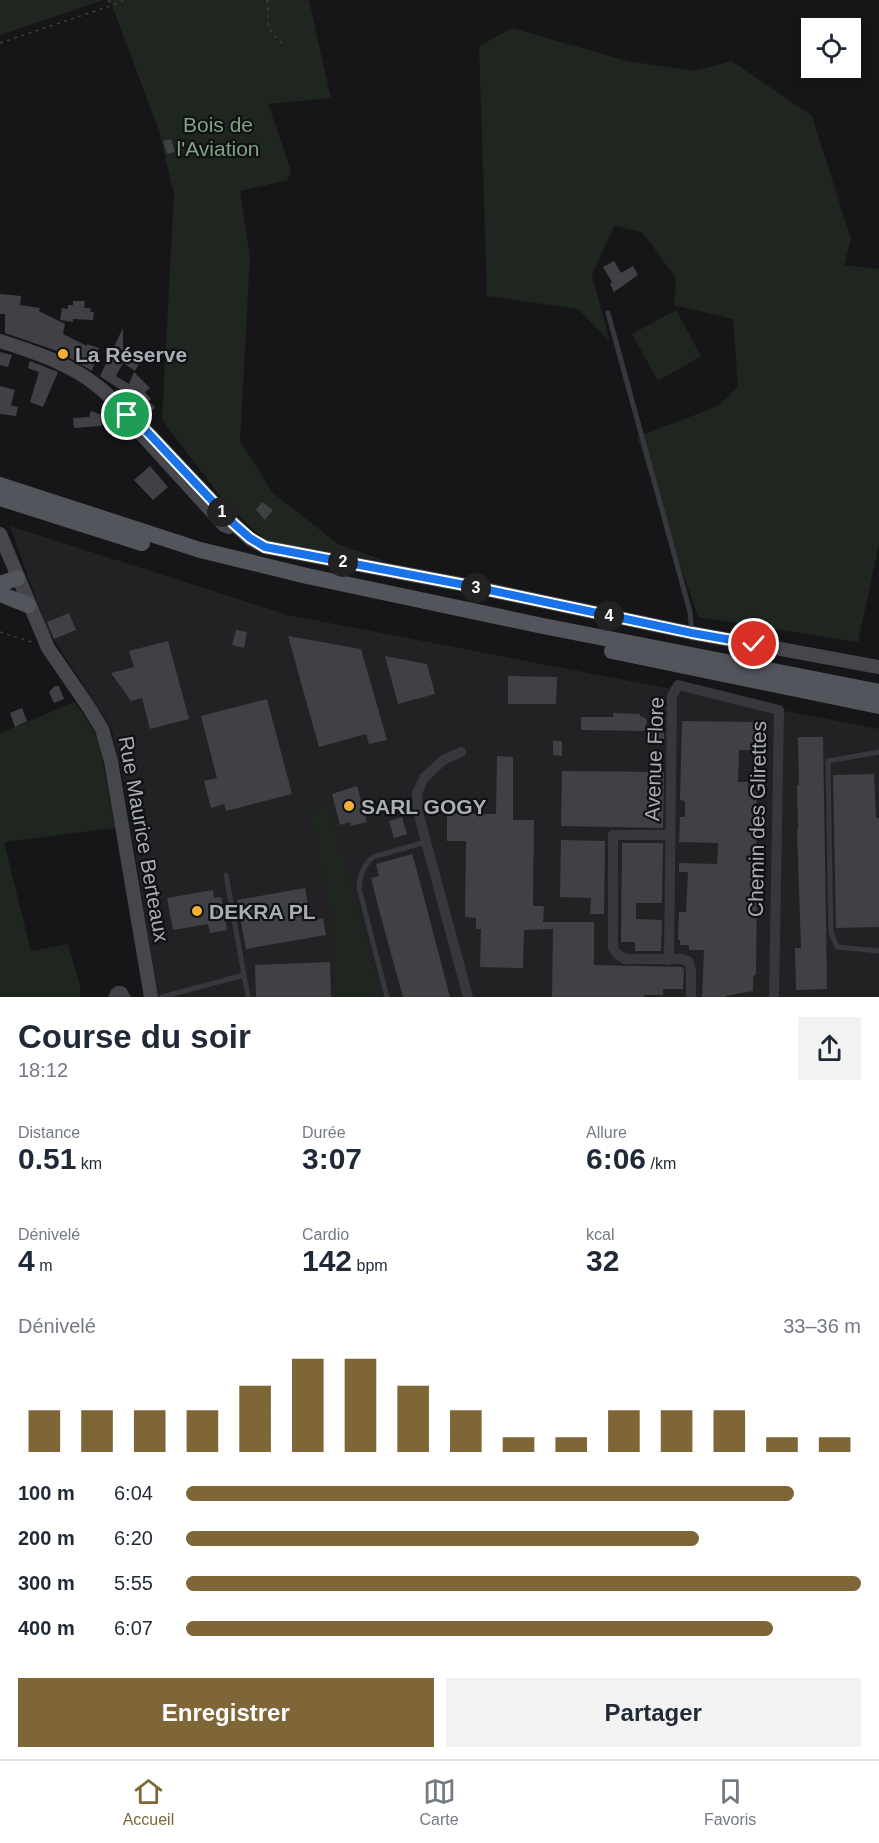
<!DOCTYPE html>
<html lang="fr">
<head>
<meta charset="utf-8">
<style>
	:root { --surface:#fff; --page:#f2f2f3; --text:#1f2937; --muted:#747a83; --line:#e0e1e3; --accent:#7e6636 }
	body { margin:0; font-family:Helvetica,sans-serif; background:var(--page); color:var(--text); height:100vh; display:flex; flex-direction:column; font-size:22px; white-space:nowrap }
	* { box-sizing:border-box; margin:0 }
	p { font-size:20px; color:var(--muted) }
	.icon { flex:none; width:33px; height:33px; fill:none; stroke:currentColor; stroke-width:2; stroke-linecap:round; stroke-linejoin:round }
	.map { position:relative; height:997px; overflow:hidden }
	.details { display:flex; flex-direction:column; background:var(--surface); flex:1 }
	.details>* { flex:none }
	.buttons { position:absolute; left:801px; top:18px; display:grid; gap:12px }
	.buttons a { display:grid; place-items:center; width:60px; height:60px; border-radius:0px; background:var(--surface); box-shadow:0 3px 9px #0003; font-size:30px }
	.pin { position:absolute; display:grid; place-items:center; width:51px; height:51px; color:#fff; margin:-26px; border:3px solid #fff; border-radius:50%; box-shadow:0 2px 6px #0007 }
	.km { position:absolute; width:30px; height:30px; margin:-15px; border-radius:50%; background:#222; color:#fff; font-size:16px; line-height:30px; text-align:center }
	.round { display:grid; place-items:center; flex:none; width:63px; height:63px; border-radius:0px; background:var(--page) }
	.head { display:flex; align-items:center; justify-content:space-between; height:102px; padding:0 18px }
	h1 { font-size:33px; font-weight:800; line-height:45px }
	.metrics { display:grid; grid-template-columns:repeat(3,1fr); gap:9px; height:102px; padding:6px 18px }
	.metrics div { display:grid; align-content:center }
	.metrics b { font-size:30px; font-weight:800 }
	.metrics small { font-size:16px; font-weight:400 }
	.metrics p { font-size:16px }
	.chart { height:168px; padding:12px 18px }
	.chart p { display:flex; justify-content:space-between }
	.chart svg { width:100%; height:108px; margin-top:6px; stroke:var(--accent); stroke-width:6 }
	.action { display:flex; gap:12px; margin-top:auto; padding:12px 18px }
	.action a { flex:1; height:69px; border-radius:0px; background:var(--accent); color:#fff; font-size:24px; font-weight:800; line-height:69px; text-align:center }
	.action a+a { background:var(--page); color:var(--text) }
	ul { padding:0 18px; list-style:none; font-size:20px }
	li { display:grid; grid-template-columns:96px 72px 1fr; align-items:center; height:45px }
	li i { height:15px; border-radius:8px; background:var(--accent) }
	.tab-bar { display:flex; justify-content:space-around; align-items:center; height:84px; border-top:2px solid var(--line); background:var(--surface); font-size:16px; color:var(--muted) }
	.tab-bar a { display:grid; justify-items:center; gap:3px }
	.tab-bar .on { color:var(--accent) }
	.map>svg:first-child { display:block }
</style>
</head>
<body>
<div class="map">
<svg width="879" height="997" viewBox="0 0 879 997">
	<rect width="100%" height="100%" fill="#161618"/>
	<path fill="#222225" d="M 10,526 L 288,615 L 879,729 L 879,997 L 158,997 L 123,777 L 111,727 L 47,629 Z"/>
	<g fill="#1e261f">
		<path d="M 0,0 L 103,0 L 0,35 Z"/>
		<path d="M 110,0 L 309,0 L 331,98 L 268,104 L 291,170 L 288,180 L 240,191 L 250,258 L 240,441 L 273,493 L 338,544 L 388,562 L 265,540 L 226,504 L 162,420 L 174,194 L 159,131 Z"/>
		<path d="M 512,28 L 627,61 L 694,71 L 732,61 L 812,116 L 851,239 L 844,265 L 879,269 L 879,544 L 858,642 L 698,617 L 637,437 L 718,406 L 738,387 L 733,319 L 674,305 L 676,278 L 642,232 L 614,226 L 592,275 L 610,342 L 578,309 L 487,296 L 479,46 Z"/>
		<path d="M 676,310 L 701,356 L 658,381 L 632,334 Z"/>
		<path d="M 75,702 L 93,730 L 100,745 L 115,828 L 4,842 L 31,951 L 68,944 L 80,986 L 80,997 L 0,997 L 0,733 Z"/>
		<path d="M 328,804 L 381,997 L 336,997 L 330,907 L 310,812 Z"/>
	</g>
	<g fill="#404145">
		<path d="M 171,139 L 175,152 L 167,154 L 163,141 Z"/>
		<path d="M 614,261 L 621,273 L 633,266 L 638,275 L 614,292 L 610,284 L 612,282 L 603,267 Z"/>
		<path d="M 0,294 L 21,296 L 20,305 L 40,308 L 39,311 L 65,324 L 63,334 L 87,346 L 87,344 L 99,348 L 92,371 L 57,351 L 5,333 L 5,314 L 0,314 Z"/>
		<path d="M 73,301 L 85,301 L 84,308 L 91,308 L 90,312 L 94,312 L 93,320 L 73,319 L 73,322 L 60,320 L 62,308 L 68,309 L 68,305 L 73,305 Z"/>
		<path d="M 123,328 L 123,347 L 141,354 L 140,362 L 135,371 L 123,363 L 116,376 L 129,384 L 134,372 L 150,388 L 145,392 L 151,399 L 149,401 L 155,407 L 147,417 L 128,395 L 100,376 Z"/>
		<path d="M 0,352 L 12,355 L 8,367 L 0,365 Z"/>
		<path d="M 30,361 L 58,372 L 43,407 L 30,402 L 39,372 L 28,368 Z"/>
		<path d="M 0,386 L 15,390 L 11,405 L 18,407 L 16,416 L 0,414 Z"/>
		<path d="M 91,411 L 105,416 L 102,426 L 74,428 L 73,418 L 89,417 Z"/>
		<path d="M 150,466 L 168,487 L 153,500 L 134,480 Z"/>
		<path d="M 262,502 L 273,510 L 265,520 L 256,510 Z"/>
		<path d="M 69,613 L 76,630 L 54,639 L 47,622 Z"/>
		<path d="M 236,630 L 247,632 L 244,648 L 232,645 Z"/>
		<path d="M 288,636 L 361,649 L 387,740 L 369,744 L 366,734 L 319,747 Z"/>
		<path d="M 168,641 L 189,719 L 150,729 L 142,698 L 131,701 L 111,673 L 134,667 L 129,651 Z"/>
		<path d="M 385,656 L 427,664 L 435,694 L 398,704 Z"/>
		<path d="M 508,676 L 557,677 L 556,704 L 508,704 Z"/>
		<path d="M 59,686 L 64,699 L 54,703 L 49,692 L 55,686 Z"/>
		<path d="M 267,699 L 292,794 L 226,811 L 224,804 L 211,808 L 204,781 L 217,778 L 201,716 Z"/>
		<path d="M 22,708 L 27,721 L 15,727 L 10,713 Z"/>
		<path d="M 613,713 L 640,714 L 640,716 L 645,718 L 647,721 L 644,731 L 581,730 L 581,717 L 613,717 Z"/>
		<path d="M 682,721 L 758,722 L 757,750 L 739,750 L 738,782 L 748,782 L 748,791 L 757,791 L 756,857 L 753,857 L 753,875 L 757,876 L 756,975 L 754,975 L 753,979 L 753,991 L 726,996 L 726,997 L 702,997 L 704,950 L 689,950 L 689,945 L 680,945 L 680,940 L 678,940 L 679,912 L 686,912 L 688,872 L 679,872 L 679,863 L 717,864 L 718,843 L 679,842 L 680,817 L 685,817 L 685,801 L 680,800 Z"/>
		<rect x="649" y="731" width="15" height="9"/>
		<path d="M 798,737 L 823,737 L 827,989 L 796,990 L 795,948 L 801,948 L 797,829 L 798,829 L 797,785 L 799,785 Z"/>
		<path d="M 553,741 L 562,741 L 562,756 L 553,755 Z"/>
		<path d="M 497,756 L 513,757 L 513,820 L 534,820 L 533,906 L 544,906 L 543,922 L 594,922 L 594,965 L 682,967 L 684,971 L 683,989 L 663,989 L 663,995 L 644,995 L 644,997 L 552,997 L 553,929 L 524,930 L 523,968 L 480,967 L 481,929 L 476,929 L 476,918 L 465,917 L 466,841 L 447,841 L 447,813 L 496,814 Z"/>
		<path d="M 562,771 L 664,772 L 663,828 L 561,826 Z"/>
		<path d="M 874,774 L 876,818 L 879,818 L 879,927 L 836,928 L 833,775 Z"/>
		<path d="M 357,786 L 367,822 L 351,826 L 350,822 L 340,825 L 332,794 Z"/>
		<path d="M 402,817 L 407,834 L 394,838 L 389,821 Z"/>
		<path d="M 561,840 L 605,841 L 604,914 L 590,914 L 591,898 L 560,897 Z"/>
		<path d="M 622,843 L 663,843 L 662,903 L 636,903 L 636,919 L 662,920 L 661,951 L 635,951 L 635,942 L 621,942 Z"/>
		<path d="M 412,854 L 416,867 L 450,997 L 403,997 L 379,910 L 371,878 L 379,876 L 376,864 Z"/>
		<path d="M 305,888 L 311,921 L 323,918 L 326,935 L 246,949 L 237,900 Z"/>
		<path d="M 213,890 L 214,898 L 221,897 L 227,930 L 210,933 L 208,924 L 173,930 L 167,898 Z"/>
		<path d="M 330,962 L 331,997 L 256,997 L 255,965 Z"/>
		<path d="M 116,986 L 122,986 L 126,988 L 131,997 L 108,997 L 111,990 Z"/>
	</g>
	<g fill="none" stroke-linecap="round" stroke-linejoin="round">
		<g stroke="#3d3f44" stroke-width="1.5" stroke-dasharray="3 4.5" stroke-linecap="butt">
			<path d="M 108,0 L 113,5"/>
			<path d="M 267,0 C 269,7 267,13 268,20 C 268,31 275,37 283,44"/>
			<path d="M 0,43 L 113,5 L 125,0"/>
			<path d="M 0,632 L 32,642"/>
		</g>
		<g stroke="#37383d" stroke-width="5">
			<path d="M 608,313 L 690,612 L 692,633"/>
			<path d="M 879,752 L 828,761 L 831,932 L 837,947 L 879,951"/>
			<path d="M 244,975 L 248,997"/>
			<path d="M 162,997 L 244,975 L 226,875"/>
			<path d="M 387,997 L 359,888 C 360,875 363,866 373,857 L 426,842"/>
		</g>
		<g stroke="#37383d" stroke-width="10">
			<path d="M 461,752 L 443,760 L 424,778 L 417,793 L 418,812 L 468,997"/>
			<path d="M 670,835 L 613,835 L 613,948 L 617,954 L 625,959 L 681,959 L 688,961 L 691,970 L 691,997"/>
			<path d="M 669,960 L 672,696 L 678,685 L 779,710 L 774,997"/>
		</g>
		<g stroke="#45474d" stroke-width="14">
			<path d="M 0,341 C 36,353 70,363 100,388 C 113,399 123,412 138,422 L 234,524 L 229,527 L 224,525 L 134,426 L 127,415"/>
			<path d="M 234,524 L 250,539 L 265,547 L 465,585 L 692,633 L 879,667"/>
			<path d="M 0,534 L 48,648 L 88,706 L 102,729 L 111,761 L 151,997"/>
		</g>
		<g stroke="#53555c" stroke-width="16">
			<path d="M 0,485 L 200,550 L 307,576 L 543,626 L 879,692"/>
			<path d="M 0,498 L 142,543"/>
			<path d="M 0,584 L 17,578"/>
			<path d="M 0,594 L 28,605"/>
			<path d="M 612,651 L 879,706"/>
		</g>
	</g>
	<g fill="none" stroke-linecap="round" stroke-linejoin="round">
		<defs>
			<path id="route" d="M 127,415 L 138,422 L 234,524 L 250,538 L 265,547 L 465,585 L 692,633 L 754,644"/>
		</defs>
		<use href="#route" stroke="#fff" stroke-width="12"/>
		<use href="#route" stroke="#1a73e8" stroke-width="8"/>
	</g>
	<g fill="#f2b134" stroke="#111113" stroke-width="2">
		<circle cx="63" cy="354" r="6"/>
		<circle cx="349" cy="806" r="6"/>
		<circle cx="197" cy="911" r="6"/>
	</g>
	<g text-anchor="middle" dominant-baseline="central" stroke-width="4.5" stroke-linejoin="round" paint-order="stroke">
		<g font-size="21" fill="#7fa381" stroke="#111113">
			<text x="218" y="124">Bois de<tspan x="218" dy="24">l'Aviation</tspan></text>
		</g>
		<g font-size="21" font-weight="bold" fill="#a8adb8" stroke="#111113" text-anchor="start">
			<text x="75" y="354">La Réserve</text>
			<text x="361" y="806">SARL GOGY</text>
			<text x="209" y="911">DEKRA PL</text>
		</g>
		<g font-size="21" fill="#a8adb8" stroke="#111113">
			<text transform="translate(654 759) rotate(-88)">Avenue Flore</text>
			<text transform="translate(757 819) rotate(-89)">Chemin des Glirettes</text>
			<text transform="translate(144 839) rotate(80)">Rue Maurice Berteaux</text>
		</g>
	</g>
</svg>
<div class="buttons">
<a><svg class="icon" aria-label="locate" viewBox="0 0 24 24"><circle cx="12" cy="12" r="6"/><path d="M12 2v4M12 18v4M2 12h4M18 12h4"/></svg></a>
</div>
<div class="pin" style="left:127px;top:415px;background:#1e9e55"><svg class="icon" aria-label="arrive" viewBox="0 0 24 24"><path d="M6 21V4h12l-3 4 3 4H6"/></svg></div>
<div class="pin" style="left:754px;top:644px;background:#d93025"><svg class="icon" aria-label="check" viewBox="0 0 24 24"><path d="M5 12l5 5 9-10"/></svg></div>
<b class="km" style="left:222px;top:512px">1</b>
<b class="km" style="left:343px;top:562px">2</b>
<b class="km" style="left:476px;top:588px">3</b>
<b class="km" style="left:609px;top:616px">4</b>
</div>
<section class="details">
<div class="head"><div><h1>Course du soir</h1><p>18:12</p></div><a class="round"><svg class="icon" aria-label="share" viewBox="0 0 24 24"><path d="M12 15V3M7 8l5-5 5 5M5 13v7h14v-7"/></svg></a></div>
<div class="metrics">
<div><p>Distance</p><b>0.51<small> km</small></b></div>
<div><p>Durée</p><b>3:07</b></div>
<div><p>Allure</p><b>6:06<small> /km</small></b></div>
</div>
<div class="metrics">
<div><p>Dénivelé</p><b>4<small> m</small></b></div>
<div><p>Cardio</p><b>142<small> bpm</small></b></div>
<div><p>kcal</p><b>32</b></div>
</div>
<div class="chart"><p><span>Dénivelé</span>33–36 m</p>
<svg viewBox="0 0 160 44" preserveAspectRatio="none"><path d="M5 44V27M15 44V27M25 44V27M35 44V27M45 44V17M55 44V6M65 44V6M75 44V17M85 44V27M95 44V38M105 44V38M115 44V27M125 44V27M135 44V27M145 44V38M155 44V38"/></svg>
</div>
<ul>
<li><b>100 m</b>6:04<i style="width:90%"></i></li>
<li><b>200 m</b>6:20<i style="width:76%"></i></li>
<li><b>300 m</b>5:55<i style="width:100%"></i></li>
<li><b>400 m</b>6:07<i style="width:87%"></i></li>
</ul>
<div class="action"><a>Enregistrer</a><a>Partager</a></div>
</section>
<nav class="tab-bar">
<a class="on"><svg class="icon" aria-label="home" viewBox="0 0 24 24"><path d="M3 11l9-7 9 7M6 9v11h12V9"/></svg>Accueil</a>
<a><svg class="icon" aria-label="map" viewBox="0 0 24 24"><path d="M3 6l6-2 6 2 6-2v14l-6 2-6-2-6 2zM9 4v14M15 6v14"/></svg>Carte</a>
<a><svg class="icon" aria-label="saved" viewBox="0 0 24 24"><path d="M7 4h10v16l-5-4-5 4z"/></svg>Favoris</a>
</nav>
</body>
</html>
